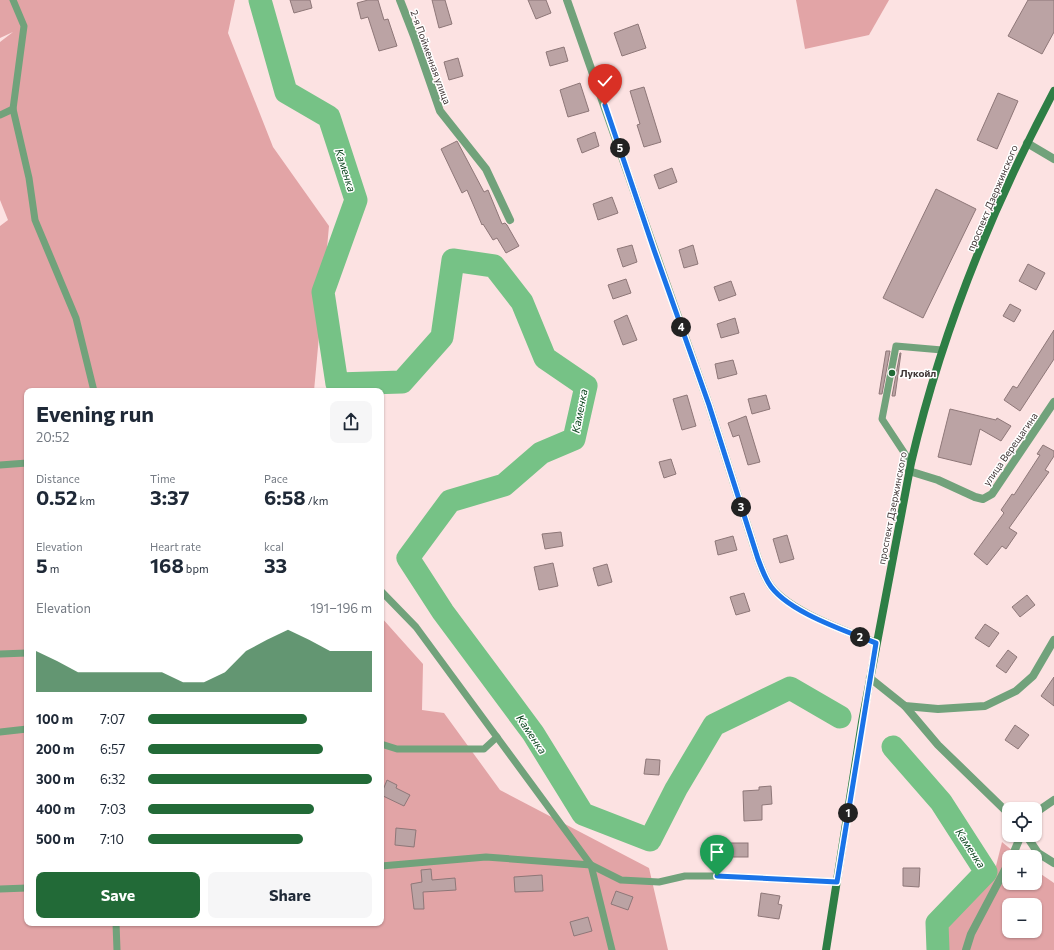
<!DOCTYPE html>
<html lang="en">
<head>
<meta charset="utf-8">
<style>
	:root { --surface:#fff; --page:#f6f6f7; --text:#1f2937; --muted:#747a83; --accent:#226a37 }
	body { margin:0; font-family:Commissioner,sans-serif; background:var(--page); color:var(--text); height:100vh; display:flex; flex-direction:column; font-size:15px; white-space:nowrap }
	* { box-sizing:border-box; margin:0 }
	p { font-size:13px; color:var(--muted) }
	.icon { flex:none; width:22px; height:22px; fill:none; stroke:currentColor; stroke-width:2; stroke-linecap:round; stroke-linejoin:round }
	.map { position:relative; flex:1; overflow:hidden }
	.side { position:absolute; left:24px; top:388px; width:360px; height:538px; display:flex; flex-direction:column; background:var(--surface); border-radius:8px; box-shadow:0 1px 3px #0004 }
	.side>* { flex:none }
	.fabs { position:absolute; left:1002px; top:802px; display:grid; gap:8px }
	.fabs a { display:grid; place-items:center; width:40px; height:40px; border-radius:8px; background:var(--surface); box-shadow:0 1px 3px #0004; font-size:20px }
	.pin { position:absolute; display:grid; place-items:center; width:34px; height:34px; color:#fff; margin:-41px -17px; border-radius:50% 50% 50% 0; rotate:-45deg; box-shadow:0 0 4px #0007 }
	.pin .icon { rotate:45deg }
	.km { position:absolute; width:20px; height:20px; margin:-10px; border-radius:50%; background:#222; color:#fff; font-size:11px; line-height:20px; text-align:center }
	.round { display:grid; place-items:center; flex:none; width:42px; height:42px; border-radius:8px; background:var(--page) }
	.head { display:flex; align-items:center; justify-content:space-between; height:68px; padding:0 12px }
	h1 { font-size:22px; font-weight:700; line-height:30px }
	.stats { display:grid; grid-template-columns:repeat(3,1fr); gap:6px; height:68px; padding:4px 12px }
	.stats div { display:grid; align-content:center }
	.stats b { font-size:20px; font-weight:700 }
	.stats small { font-size:11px; font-weight:400 }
	.stats p { font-size:11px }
	.chart { height:112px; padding:8px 12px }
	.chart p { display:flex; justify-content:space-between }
	.chart svg { width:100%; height:72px; margin-top:4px; fill:var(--accent); opacity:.7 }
	.button { display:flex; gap:8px; margin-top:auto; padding:8px 12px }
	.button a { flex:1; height:46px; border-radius:8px; background:var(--accent); color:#fff; font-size:16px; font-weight:700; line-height:46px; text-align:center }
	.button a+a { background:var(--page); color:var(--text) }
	ul { padding:0 12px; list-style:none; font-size:13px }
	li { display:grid; grid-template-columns:64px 48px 1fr; align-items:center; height:30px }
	li i { height:10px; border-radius:5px; background:var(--accent) }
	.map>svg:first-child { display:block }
</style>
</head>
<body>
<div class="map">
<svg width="1054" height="950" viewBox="0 0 1054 950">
	<rect width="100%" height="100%" fill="#fce2e2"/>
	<g fill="#e2a4a6" fill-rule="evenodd">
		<path d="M 0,0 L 235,0 L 228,33 L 273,147 L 329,226 L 314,391 L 27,391 L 27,923 L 381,923 L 381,617 L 423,664 L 422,710 L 444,713 L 500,790 L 649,868 L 668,950 L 0,950 L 0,226 L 8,220 L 0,200 L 0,42 L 13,32 L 0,38 Z"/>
		<path d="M 796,0 L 889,0 L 869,35 L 805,49 Z"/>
		<path d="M 1002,842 L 1020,857 L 1009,857 L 1009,883 L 1035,883 L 1035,870 L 1054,883 L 1054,950 L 935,950 L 936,919 L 996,866 ZM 1009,905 L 1035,905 L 1035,931 L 1009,931 Z"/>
	</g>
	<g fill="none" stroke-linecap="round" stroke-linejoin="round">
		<g stroke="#76c286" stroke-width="23">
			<path d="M 260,0 L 286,92 L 329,117 L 356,200 L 323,292 L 337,384 L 402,382 L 442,337 L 453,260 L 494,266 L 522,302 L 545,358 L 586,386 L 574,439 L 541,453 L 504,485 L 450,501 L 408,558 L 443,612 L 533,733 L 583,814 L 650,840 L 676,789 L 714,725 L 790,688 L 840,717"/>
			<path d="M 893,747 L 941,802 L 986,872 L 937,923 L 938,950"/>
		</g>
	</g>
	<g fill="#bba3a4" stroke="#8e7778">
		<path d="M 290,0 L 310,0 L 312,8 L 294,13 Z"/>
		<path d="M 368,0 L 378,0 L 384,20 L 388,19 L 397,46 L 379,51 L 368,17 L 361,19 L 357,3 Z"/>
		<path d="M 432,0 L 445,0 L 452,24 L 439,28 Z"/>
		<path d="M 528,0 L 546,0 L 551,13 L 536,19 Z"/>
		<path d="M 1028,0 L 1054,0 L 1054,32 L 1042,54 L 1008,36 Z"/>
		<path d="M 638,24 L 646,48 L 622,56 L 614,33 Z"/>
		<path d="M 564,47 L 568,61 L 550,66 L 546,52 Z"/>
		<path d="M 458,58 L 463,76 L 449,80 L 444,62 Z"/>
		<path d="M 580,83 L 589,111 L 568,117 L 560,90 Z"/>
		<path d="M 644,87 L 661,142 L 644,147 L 637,125 L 640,124 L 630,91 Z"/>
		<path d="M 998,93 L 1018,101 L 997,149 L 977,140 Z"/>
		<path d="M 595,132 L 599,146 L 582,153 L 577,139 Z"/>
		<path d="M 457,141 L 484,192 L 488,190 L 502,224 L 505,223 L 507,225 L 519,246 L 506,253 L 497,238 L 493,240 L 483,224 L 482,225 L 467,190 L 462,193 L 441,149 Z"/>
		<path d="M 672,168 L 677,182 L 659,189 L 654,175 Z"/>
		<path d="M 936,189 L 976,209 L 923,318 L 883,298 Z"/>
		<path d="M 612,197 L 618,213 L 598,220 L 593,204 Z"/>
		<path d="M 632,245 L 637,262 L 623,267 L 617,249 Z"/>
		<path d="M 693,245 L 698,264 L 684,268 L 679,250 Z"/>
		<path d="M 1028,264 L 1045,273 L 1036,290 L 1019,281 Z"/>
		<path d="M 626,279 L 631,293 L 613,299 L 608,285 Z"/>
		<path d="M 731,281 L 736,295 L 719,301 L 714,287 Z"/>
		<path d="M 1010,304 L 1021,310 L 1014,322 L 1003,316 Z"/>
		<path d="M 627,315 L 637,340 L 623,345 L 614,321 Z"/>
		<path d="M 735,318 L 739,333 L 721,338 L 717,324 Z"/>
		<path d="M 1054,330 L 1054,359 L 1020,411 L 1004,400 L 1013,386 L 1017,388 Z"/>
		<path d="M 886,351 L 890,351 L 882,394 L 879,394 Z"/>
		<path d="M 900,353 L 901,353 L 895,396 L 892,396 Z"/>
		<path d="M 733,360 L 737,374 L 718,379 L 715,364 Z"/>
		<path d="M 687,395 L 696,426 L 682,430 L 673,399 Z"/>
		<path d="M 766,395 L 770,409 L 752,414 L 748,399 Z"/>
		<path d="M 950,409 L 996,420 L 997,418 L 1011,426 L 1001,441 L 980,429 L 971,465 L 938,457 Z"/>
		<path d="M 746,416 L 760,462 L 748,465 L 739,435 L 733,437 L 728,423 Z"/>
		<path d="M 1043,445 L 1054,451 L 1054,456 L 1045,470 L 1049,472 L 1009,528 L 1017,533 L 1006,549 L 1002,546 L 987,565 L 974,554 L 1004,513 L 1001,510 L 1012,494 L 1014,495 L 1040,455 L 1037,454 Z"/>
		<path d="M 671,459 L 676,474 L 664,478 L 659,462 Z"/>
		<path d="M 561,532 L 563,546 L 545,549 L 542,534 Z"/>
		<path d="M 787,535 L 794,559 L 780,563 L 773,539 Z"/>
		<path d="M 733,536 L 737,550 L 718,555 L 715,541 Z"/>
		<path d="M 553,563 L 558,586 L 539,590 L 534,567 Z"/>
		<path d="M 607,564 L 612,582 L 598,586 L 593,568 Z"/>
		<path d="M 744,593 L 750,611 L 736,615 L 730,597 Z"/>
		<path d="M 1027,595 L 1035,605 L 1020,617 L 1012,607 Z"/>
		<path d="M 985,624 L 999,633 L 989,647 L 975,638 Z"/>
		<path d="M 1008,650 L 1017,657 L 1006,673 L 996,666 Z"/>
		<path d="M 1054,677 L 1054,706 L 1041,696 Z"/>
		<path d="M 1015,725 L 1029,735 L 1018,749 L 1005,740 Z"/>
		<path d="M 646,759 L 660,760 L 659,775 L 644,774 Z"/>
		<path d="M 387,780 L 397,785 L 396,788 L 410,795 L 404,806 L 381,795 Z"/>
		<path d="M 771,786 L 772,804 L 762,805 L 762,820 L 744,821 L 743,791 L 759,790 L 759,787 Z"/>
		<path d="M 396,828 L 416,830 L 414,847 L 395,845 Z"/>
		<rect x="728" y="843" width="20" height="14"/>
		<path d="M 903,868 L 920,868 L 919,887 L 903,886 Z"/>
		<path d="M 431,869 L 432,880 L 455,878 L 456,890 L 423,892 L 424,909 L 414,909 L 411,884 L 422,882 L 421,870 Z"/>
		<path d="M 542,875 L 543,891 L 515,892 L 514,877 Z"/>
		<path d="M 616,891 L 633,897 L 628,910 L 611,904 Z"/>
		<path d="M 761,893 L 780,896 L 778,904 L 782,905 L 779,919 L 758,916 Z"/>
		<path d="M 588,917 L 592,931 L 574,936 L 570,922 Z"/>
	</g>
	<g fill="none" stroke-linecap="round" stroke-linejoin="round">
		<g stroke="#71a27b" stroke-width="7">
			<path d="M 13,0 L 24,26 L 13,109 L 29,178 L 35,220 L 76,318 L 94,391"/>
			<path d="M 0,115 L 13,109"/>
			<path d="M 911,463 L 882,419 L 896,346 L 942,350"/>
			<path d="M 0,465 L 27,463"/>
			<path d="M 381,591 L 416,627 L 591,865 L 612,950"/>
			<path d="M 0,654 L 27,653"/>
			<path d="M 0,732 L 27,729"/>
			<path d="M 381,744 L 397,749 L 484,749 L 497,737"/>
			<path d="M 381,866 L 486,857 L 591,865 L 621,880 L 659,882 L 685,876 L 717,876 L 837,882"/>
			<path d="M 0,889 L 27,888"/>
			<path d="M 116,923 L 117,950"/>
		</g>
		<g stroke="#71a27b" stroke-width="8">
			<path d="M 400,0 L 414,36 L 440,111 L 486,169 L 510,220"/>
			<path d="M 567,0 L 709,405 L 758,559 C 761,567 764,575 768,582 C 784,610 846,631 876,643"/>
			<path d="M 1027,143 L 1054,159"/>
			<path d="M 909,471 L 938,480 L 975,497 L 983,499 L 992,494 L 1054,402"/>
			<path d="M 870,678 L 905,706 L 938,709 L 985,706 L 1016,691 L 1033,676 L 1054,640"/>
			<path d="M 905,706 L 938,745 L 1009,814"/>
			<path d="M 1035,813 L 1054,800"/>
			<path d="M 1026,835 L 1038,853 L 1054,863"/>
			<path d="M 1012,857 L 1021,835"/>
			<path d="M 966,950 L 971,934 L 1009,862"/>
		</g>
		<path stroke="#2e7e45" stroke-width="8" d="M 826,950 L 862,722 L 911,463 C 941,334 992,208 1054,91"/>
	</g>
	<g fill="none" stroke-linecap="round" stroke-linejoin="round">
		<defs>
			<path id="route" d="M 605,105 L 654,250 L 709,405 L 758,559 C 761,567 764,575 768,582 C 784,611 846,631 876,643 L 837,882 L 717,876"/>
		</defs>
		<use href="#route" stroke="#fff" stroke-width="8"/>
		<use href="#route" stroke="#1a73e8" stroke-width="5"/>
	</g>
	<circle fill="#226a37" stroke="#fff" stroke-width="1.5" cx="892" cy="373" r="4"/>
	<g text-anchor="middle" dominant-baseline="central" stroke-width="3" stroke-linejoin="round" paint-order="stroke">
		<g font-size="10" fill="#413737" stroke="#fff">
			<text transform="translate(431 57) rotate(70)">2-я Пойменная улица</text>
			<text transform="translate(992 198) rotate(-67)">проспект Дзержинского</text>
			<text transform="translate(1010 449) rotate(-55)">улица Верещагина</text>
			<text transform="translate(892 508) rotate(-79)">проспект Дзержинского</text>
		</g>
		<g font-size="10" font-weight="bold" fill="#413737" stroke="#fff" text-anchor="start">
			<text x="900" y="373">Лукойл</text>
		</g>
		<g font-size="11" font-style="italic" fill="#0f4721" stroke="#fff">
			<text transform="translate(346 170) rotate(72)">Каменка</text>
			<text transform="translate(579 411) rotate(-79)">Каменка</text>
			<text transform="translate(532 734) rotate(56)">Каменка</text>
			<text transform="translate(971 848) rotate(57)">Каменка</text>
		</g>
	</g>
</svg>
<div class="fabs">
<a><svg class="icon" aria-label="locate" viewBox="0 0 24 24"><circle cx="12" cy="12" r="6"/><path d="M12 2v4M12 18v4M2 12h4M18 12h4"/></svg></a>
<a>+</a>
<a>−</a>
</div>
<div class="pin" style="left:717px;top:876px;background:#1e9e55"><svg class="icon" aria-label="arrive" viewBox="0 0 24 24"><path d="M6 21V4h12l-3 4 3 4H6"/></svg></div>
<div class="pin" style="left:605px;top:105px;background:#d93025"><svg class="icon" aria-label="check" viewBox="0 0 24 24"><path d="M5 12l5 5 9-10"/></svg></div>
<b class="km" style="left:848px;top:813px">1</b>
<b class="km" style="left:860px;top:637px">2</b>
<b class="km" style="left:741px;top:507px">3</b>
<b class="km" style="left:681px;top:327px">4</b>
<b class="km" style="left:620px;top:148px">5</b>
<section class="side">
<div class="head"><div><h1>Evening run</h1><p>20:52</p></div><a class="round"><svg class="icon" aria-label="share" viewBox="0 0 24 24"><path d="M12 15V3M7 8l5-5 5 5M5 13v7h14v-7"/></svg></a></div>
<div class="stats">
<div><p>Distance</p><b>0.52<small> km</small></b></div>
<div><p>Time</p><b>3:37</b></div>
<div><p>Pace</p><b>6:58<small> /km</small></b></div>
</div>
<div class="stats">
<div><p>Elevation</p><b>5<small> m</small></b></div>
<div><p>Heart rate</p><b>168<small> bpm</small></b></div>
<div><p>kcal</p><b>33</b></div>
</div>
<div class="chart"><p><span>Elevation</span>191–196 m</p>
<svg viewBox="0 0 160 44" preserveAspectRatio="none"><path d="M0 44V19L10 25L20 32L30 32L40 32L50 32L60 32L70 38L80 38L90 32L100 19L110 12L120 6L130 12L140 19L150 19L160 19V44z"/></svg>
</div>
<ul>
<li><b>100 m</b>7:07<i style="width:71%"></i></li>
<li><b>200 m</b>6:57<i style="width:78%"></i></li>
<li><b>300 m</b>6:32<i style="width:100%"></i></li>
<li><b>400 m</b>7:03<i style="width:74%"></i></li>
<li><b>500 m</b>7:10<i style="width:69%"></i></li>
</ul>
<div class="button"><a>Save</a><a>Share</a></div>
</section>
</div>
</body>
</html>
